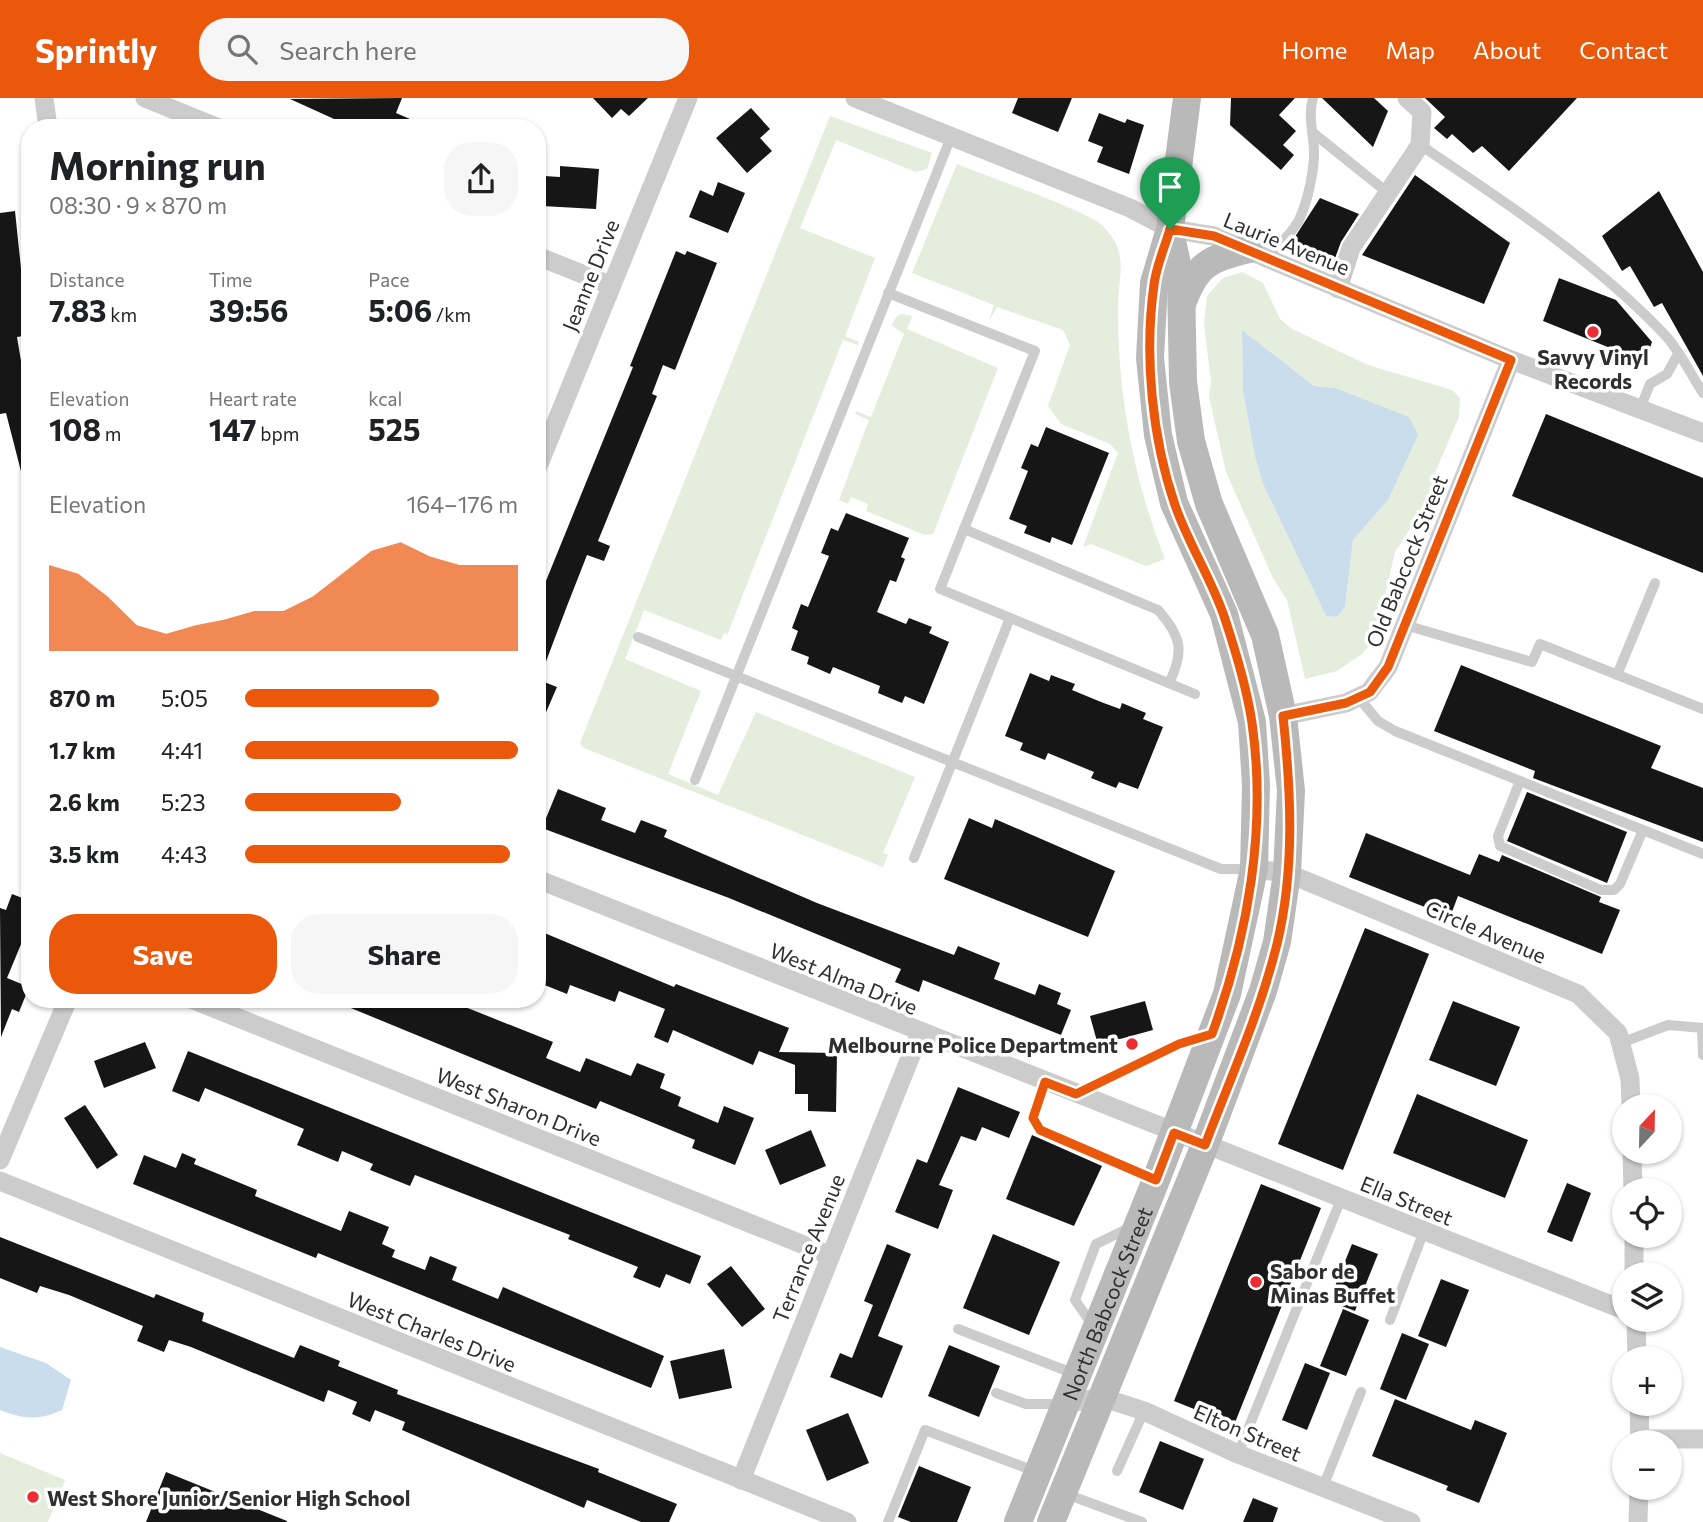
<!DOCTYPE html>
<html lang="en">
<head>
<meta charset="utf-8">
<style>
	:root { --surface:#fff; --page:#f6f6f6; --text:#202124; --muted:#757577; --accent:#ea580c }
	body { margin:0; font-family:Commissioner,sans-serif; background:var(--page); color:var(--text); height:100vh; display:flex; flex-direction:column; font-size:26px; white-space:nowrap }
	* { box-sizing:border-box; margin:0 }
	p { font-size:23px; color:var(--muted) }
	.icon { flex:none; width:38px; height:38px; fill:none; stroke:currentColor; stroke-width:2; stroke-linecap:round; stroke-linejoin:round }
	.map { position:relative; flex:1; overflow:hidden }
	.sheet { position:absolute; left:21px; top:21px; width:525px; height:889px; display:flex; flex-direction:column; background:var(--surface); border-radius:28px; box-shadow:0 2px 5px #0004 }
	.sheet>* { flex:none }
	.needle { width:46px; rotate:22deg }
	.buttons { position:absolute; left:1612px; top:996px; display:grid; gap:14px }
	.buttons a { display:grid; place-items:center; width:70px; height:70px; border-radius:50%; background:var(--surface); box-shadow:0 2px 5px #0004; font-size:35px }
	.pin { position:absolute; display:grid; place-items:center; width:60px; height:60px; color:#fff; margin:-72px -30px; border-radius:50% 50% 50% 0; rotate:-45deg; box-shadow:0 0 7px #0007 }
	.pin .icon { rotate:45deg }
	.round { display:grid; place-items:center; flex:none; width:74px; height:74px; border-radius:28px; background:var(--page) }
	.head { display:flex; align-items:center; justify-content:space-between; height:119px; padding:0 28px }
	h1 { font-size:38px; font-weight:700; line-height:52px }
	.figures { display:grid; grid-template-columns:repeat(3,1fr); gap:10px; height:119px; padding:7px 28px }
	.figures div { display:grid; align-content:center }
	.figures b { font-size:30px; font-weight:700 }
	.figures small { font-size:19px; font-weight:400 }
	.figures p { font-size:19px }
	.chart { height:196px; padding:14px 28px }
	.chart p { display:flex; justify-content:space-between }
	.chart svg { width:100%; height:126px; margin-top:7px; fill:var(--accent); opacity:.7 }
	.primary-button { display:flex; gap:14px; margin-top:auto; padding:14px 28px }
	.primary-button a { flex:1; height:80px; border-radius:28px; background:var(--accent); color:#fff; font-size:28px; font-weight:700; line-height:80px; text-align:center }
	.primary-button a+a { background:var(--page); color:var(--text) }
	ul { padding:0 28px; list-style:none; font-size:23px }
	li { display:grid; grid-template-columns:112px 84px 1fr; align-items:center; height:52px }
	li i { height:18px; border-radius:9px; background:var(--accent) }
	header { display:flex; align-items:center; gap:42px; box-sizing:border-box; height:98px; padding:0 35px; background:var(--accent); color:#fff }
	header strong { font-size:33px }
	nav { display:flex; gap:38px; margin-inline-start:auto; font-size:24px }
	.search { width:490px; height:63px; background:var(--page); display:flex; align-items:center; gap:18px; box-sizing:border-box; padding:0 24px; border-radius:28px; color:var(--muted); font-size:26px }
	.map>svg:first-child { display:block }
</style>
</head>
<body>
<header>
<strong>Sprintly</strong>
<div class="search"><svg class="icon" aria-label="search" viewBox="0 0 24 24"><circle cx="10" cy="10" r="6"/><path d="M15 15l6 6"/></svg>Search here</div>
<nav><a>Home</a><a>Map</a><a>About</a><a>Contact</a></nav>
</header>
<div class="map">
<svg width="1703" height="1424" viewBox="0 0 1703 1424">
	<rect width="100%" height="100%" fill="#fff"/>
	<g fill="#e5eddd" fill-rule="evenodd">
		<path d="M 830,18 L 932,55 L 927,71 L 916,74 L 836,42 L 800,130 L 875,160 L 845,238 L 859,244 L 858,247 L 843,242 L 727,537 L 724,535 L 721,542 L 644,512 L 625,561 L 701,593 L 668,676 L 718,697 L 756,614 L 915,679 L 883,755 L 888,757 L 883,769 L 584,650 L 580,645 Z"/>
		<path d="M 957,66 C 985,78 1087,112 1103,128 C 1129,155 1119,174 1118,207 C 1117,294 1133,380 1165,461 L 1146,468 L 1091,446 L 1083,449 L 1118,355 L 1110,346 L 1061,326 L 1048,308 L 1070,247 L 1063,232 L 997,209 L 989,223 L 994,207 L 912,175 Z"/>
		<path d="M 1242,174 L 1263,185 L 1280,221 L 1292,231 L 1368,267 L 1452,292 L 1460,300 L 1459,319 L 1436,372 L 1425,408 L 1395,454 L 1375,540 L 1362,556 L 1337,573 L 1305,581 L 1287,502 L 1273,480 L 1226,374 L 1209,299 L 1211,284 L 1204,225 L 1207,198 L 1223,180 ZM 1242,232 L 1314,288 L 1335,290 L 1388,402 L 1353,442 L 1345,508 L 1337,519 L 1326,518 L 1263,386 L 1255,359 L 1243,293 Z"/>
		<path d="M 902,216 L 912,218 L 907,231 L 998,270 L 933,436 L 925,437 L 866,413 L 868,406 L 851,399 L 848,406 L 839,402 L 869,322 L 855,316 L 856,313 L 871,319 L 904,236 L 891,227 L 897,218 Z"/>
		<path d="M 0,1355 L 65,1382 L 48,1424 L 0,1424 Z"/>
	</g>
	<g fill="#c9dded">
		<path d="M 1242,232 L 1314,288 L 1335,290 L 1409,319 L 1418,337 L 1388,402 L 1353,442 L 1345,509 L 1337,519 L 1326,518 L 1263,386 L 1255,359 L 1243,293 Z"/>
		<path d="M 0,1249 L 46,1265 L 71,1282 L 62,1312 C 38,1323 24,1321 0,1312 Z"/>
	</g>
	<g fill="#161616">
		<path d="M 402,0 L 396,15 L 431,30 L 354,30 L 290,1 Z"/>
		<path d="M 593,0 L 648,0 L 629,18 L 621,11 L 612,20 Z"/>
		<path d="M 1018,0 L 1072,0 L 1058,34 L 1012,15 Z"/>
		<path d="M 1231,0 L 1295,0 L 1279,17 L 1296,33 L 1283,47 L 1294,57 L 1281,72 L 1230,27 Z"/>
		<path d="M 1322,0 L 1374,0 L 1388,13 L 1373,49 Z"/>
		<path d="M 1425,0 L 1577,0 L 1509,73 L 1482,48 L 1473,55 L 1452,36 L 1447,41 L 1434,30 L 1445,19 Z"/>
		<path d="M 751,10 L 770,31 L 760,40 L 772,53 L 747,75 L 716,40 Z"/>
		<path d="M 1099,15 L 1125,25 L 1127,21 L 1144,27 L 1129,76 L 1097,64 L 1103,49 L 1088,43 Z"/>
		<path d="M 560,68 L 599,71 L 596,111 L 542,108 L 544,78 L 560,79 Z"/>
		<path d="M 1415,77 L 1510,145 L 1484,206 L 1362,157 Z"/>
		<path d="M 718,84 L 745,95 L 728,135 L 689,119 L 700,92 L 713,98 Z"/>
		<path d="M 1659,93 L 1703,174 L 1703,278 L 1662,205 L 1654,209 L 1630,168 L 1622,173 L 1602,138 Z"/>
		<path d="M 1320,100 L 1359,116 L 1341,144 L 1334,163 L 1291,145 Z"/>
		<path d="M 15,113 L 22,180 L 30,179 L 30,237 L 17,239 L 24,281 L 30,280 L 30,384 L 24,385 L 6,315 L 0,316 L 0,115 Z"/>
		<path d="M 676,153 L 685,157 L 687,153 L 717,165 L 675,272 L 663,267 L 652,296 L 657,298 L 598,443 L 610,448 L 604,463 L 587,457 L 567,508 L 539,582 L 557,589 L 537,635 L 537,505 L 633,269 L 630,268 Z"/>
		<path d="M 1559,180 L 1616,202 L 1652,244 L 1645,264 L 1543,223 Z"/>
		<path d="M 1546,316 L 1703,380 L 1703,475 L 1512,398 Z"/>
		<path d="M 1046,329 L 1109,355 L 1072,447 L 1052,439 L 1050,445 L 1024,435 L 1027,428 L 1009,421 L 1028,373 L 1021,370 L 1031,346 L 1038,349 Z"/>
		<path d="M 846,415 L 909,440 L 901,459 L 905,461 L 896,484 L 890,482 L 877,514 L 906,526 L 909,520 L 932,529 L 929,535 L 949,544 L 924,606 L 905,598 L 902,605 L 878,595 L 880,588 L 833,569 L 830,576 L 807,566 L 809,559 L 791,552 L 798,533 L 792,530 L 801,506 L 808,509 L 829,458 L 821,455 L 831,430 L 838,433 Z"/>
		<path d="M 1461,567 L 1661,648 L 1651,670 L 1703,690 L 1703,744 L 1533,680 L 1535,673 L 1434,633 Z"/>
		<path d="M 1030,575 L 1049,583 L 1051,577 L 1075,586 L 1072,592 L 1101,604 L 1120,611 L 1122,605 L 1146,615 L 1143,621 L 1163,629 L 1138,691 L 1119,684 L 1116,690 L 1091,680 L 1094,674 L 1048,655 L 1045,662 L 1020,652 L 1023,645 L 1005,638 Z"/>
		<path d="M 558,691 L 606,710 L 601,722 L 635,735 L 641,722 L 667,732 L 664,739 L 817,805 L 954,857 L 958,848 L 1000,865 L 994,881 L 1035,897 L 1039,886 L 1061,895 L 1057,906 L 1071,912 L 1061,937 L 923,882 L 919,894 L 895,884 L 901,871 L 729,800 L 542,730 Z"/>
		<path d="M 1527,694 L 1627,734 L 1607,785 L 1507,743 Z"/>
		<path d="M 969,720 L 992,730 L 995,721 L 1115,773 L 1088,839 L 944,781 Z"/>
		<path d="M 1366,735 L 1470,777 L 1479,756 L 1499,764 L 1502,757 L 1601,799 L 1599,804 L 1620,812 L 1602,856 L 1458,798 L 1450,819 L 1349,779 Z"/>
		<path d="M 12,796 L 30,803 L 30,842 L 24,839 L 7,880 L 29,889 L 19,914 L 12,911 L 1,939 L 0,810 L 6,812 Z"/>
		<path d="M 1365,830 L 1429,856 L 1343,1072 L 1278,1046 Z"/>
		<path d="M 542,834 L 674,889 L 676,886 L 789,930 L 779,954 L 837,955 L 836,1014 L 808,1013 L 808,996 L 795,996 L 795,967 L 759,953 L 753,967 L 673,932 L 668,945 L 654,939 L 665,911 L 619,893 L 615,904 L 570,887 L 567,896 L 537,884 L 537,847 Z"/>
		<path d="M 329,901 L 445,901 L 553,944 L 546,960 L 580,974 L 586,960 L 631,978 L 637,965 L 665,976 L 660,990 L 681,999 L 678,1008 L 718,1025 L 724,1008 L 754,1020 L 735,1067 L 692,1050 L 695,1042 L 600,1003 L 596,1011 Z"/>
		<path d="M 1145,903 L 1153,932 L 1098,947 L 1090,918 Z"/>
		<path d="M 1453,903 L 1520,929 L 1496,988 L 1429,962 Z"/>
		<path d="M 145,944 L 156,970 L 104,990 L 94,963 Z"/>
		<path d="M 188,953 L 701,1158 L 690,1186 L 666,1176 L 660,1190 L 633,1179 L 638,1169 L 568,1141 L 570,1137 L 415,1077 L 410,1088 L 370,1072 L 373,1066 L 342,1053 L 338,1064 L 297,1047 L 304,1031 L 205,990 L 199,1004 L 172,993 Z"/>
		<path d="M 958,989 L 1020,1014 L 1009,1040 L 982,1029 L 976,1043 L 961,1038 L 939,1087 L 953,1092 L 938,1131 L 895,1114 L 917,1061 L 927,1065 Z"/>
		<path d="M 1417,996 L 1528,1042 L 1505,1100 L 1393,1055 Z"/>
		<path d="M 85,1007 L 118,1057 L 97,1071 L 64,1020 Z"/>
		<path d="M 811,1032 L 826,1068 L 780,1087 L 765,1052 Z"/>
		<path d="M 1032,1037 L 1102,1068 L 1074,1128 L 1006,1101 Z"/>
		<path d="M 182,1055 L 196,1061 L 194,1066 L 257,1092 L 255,1098 L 341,1133 L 349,1113 L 389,1129 L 382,1146 L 395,1152 L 392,1159 L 425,1172 L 430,1158 L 457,1169 L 452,1182 L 498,1201 L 503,1189 L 664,1258 L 651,1290 L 318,1155 L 316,1160 L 133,1086 L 144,1057 L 176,1070 Z"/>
		<path d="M 1567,1085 L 1591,1095 L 1572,1144 L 1547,1134 Z"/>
		<path d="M 1261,1086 L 1321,1110 L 1234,1327 L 1174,1303 Z"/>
		<path d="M 993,1136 L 1060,1164 L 1029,1237 L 963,1210 Z"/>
		<path d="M 0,1139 L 154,1200 L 156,1196 L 204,1215 L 202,1223 L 294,1260 L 300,1247 L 340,1263 L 338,1268 L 398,1292 L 397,1296 L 599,1371 L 598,1374 L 677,1406 L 669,1424 L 641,1424 L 587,1402 L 584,1410 L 402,1332 L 405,1324 L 375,1312 L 370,1324 L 352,1316 L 357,1304 L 328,1292 L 324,1304 L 191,1249 L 169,1242 L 164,1254 L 137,1243 L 143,1228 L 69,1197 L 40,1188 L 37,1195 L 0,1180 Z"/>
		<path d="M 887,1146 L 911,1156 L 878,1238 L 903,1248 L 882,1300 L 830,1279 L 840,1255 L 852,1260 L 873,1207 L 864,1203 Z"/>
		<path d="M 1352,1146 L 1378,1156 L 1355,1213 L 1329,1203 Z"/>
		<path d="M 731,1168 L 765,1211 L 742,1229 L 707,1186 Z"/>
		<path d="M 1441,1181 L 1469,1192 L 1446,1249 L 1418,1238 Z"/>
		<path d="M 1343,1211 L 1369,1222 L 1346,1278 L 1320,1268 Z"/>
		<path d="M 1402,1235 L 1429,1246 L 1406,1302 L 1380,1291 Z"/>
		<path d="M 949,1247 L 1000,1268 L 979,1319 L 928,1298 Z"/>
		<path d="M 724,1251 L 732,1290 L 679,1301 L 670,1263 Z"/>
		<path d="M 1305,1265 L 1330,1275 L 1307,1332 L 1282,1322 Z"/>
		<path d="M 1395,1301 L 1471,1332 L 1475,1322 L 1507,1335 L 1479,1405 L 1446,1392 L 1448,1388 L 1372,1358 Z"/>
		<path d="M 848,1315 L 869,1365 L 827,1383 L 806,1332 Z"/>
		<path d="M 1160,1343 L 1204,1361 L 1183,1412 L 1139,1394 Z"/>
		<path d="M 919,1368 L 971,1389 L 957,1424 L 911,1424 L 898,1419 Z"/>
		<path d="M 166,1374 L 287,1423 L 287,1424 L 146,1424 Z"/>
		<path d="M 1253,1400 L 1278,1410 L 1273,1424 L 1243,1424 Z"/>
	</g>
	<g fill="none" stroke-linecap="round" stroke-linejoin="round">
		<g stroke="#ccc" stroke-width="10">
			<path d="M 1312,34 L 1388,95"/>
			<path d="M 1420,47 C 1504,103 1595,163 1665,237 C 1680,253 1691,277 1703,295"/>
			<path d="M 1271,161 C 1278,145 1291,137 1299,122 C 1307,105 1313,78 1314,59 C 1315,38 1307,21 1313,0"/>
			<path d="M 888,195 L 1035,253 L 940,491 L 1195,596"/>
			<path d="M 1640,311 L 1650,286 L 1667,276 L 1678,256"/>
			<path d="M 964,431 L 1158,512 C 1181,538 1185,553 1169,585"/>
			<path d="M 1405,527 L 1532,564 L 1540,546 L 1703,611"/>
			<path d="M 638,539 L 1221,771 L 1250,771"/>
			<path d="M 1617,577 L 1655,485"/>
			<path d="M 1358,599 L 1378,623 L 1395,633 L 1703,756"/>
			<path d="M 695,682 L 951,39"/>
			<path d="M 1520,683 L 1498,738 L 1500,748 L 1601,792 L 1614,792 L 1620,786 L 1643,732"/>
			<path d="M 914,760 L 1010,520"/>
			<path d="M 1702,930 L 1703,957"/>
			<path d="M 1621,945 L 1668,927 L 1703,930"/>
			<path d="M 1045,984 L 1033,1020 L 1039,1032 L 1152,1081"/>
			<path d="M 1078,995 L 1179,946 L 1208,938"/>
			<path d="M 1390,1222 L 1424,1133"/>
			<path d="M 1093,1228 L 1075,1202 L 1096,1146 L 1129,1130"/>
			<path d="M 958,1231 L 1075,1276"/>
			<path d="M 996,1295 L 1026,1306 L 1064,1306"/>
			<path d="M 1238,1356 L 1341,1101"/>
			<path d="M 1117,1373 L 1144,1313"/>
			<path d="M 1323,1389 L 1361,1294"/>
			<path d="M 1066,1396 L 1142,1424"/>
			<path d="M 888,1424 L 925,1332 L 1037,1374"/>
		</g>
		<g stroke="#ccc" stroke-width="19">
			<path d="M 44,0 L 48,30"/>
			<path d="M 145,0 L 219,30"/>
			<path d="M 855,0 L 1130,110 L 1170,131 L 1214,138 L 1511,262 L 1703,335"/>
			<path d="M 537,158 L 610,187"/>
			<path d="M 1338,191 L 1351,150 L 1420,47 L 1422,14 L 1407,0"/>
			<path d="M 537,371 L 688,0"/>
			<path d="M 1283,618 L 1346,605 L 1369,594 L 1388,569 L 1511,262"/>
			<path d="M 1254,771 L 1287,775 L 1578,896 L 1618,935 L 1630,981 L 1631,1008"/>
			<path d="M 537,781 L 1624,1212"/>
			<path d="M 191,901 L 829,1157"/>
			<path d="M 1632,1054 L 1633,1092"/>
			<path d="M 0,1062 L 68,901"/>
			<path d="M 0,1083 L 847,1424"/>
			<path d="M 1634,1138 L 1634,1176"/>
			<path d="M 1636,1222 L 1637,1260"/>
			<path d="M 1066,1306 L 1101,1299 L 1144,1313 L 1238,1356 L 1411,1424"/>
			<path d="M 1639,1306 L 1640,1344"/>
			<path d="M 1640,1341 L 1703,1341"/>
			<path d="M 741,1382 L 920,935"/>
			<path d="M 1638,1424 L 1639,1390"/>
		</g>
		<g stroke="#b9b9b9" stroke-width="28">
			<path d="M 1182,206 C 1196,167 1209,160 1249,151"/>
			<path id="s1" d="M 1018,1424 L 1156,1082 L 1227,896 L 1254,771 L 1256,687 L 1252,624 L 1224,516 L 1174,405 L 1158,337 L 1150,260 L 1154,185 L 1170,131 L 1187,0"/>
			<path d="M 1051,1424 L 1205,1047 L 1263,893 L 1277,844 L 1287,775 L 1291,693 L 1283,618 L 1265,537 L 1209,406 L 1191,343 L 1183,284 L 1181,184 L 1170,134"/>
		</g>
	</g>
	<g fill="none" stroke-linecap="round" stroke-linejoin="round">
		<defs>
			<path id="route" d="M 1170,131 L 1214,138 L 1511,262 L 1388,569 L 1370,594 L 1346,605 L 1283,618 C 1291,693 1295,772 1277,846 C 1260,915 1230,981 1205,1047 L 1174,1035 L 1156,1082 L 1040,1032 L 1033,1020 L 1045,984 L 1076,996 L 1179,946 L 1212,936 C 1248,838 1267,730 1252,625 C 1247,590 1235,551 1224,518 C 1211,480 1188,445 1175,407 C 1152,340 1144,257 1154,187 C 1156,168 1165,149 1170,131 Z"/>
		</defs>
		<use href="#route" stroke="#fff" stroke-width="14"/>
		<use href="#route" stroke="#ea580c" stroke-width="9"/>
	</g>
	<g fill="#ea2e32" stroke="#fff" stroke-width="2.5">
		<circle cx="1593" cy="234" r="7"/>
		<circle cx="1132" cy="946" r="7"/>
		<circle cx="1256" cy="1184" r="7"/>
		<circle cx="33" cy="1399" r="7"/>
	</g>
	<g text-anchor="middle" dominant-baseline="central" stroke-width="7" stroke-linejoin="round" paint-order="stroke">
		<g font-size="21" fill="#2f2f2f" stroke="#fff">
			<text transform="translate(1287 145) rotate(22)">Laurie Avenue</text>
			<text transform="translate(590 177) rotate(-68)">Jeanne Drive</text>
			<text transform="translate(1406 463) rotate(-68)">Old Babcock Street</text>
			<text transform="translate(1486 833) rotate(23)">Circle Avenue</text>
			<text transform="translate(844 880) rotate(22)">West Alma Drive</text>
			<text transform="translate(519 1008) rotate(22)">West Sharon Drive</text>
			<text transform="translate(1407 1102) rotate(22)">Ella Street</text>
			<text transform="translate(808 1150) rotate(-68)">Terrance Avenue</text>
			<text stroke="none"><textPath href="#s1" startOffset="236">North Babcock Street</textPath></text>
			<text transform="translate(432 1233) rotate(22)">West Charles Drive</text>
			<text transform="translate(1248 1334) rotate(23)">Elton Street</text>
		</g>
		<g font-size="21" font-weight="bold" fill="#2f2f2f" stroke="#fff" text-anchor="start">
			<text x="1593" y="258" text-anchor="middle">Savvy Vinyl<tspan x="1593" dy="24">Records</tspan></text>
			<text x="1118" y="946" text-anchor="end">Melbourne Police Department</text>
			<text x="1270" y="1172">Sabor de<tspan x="1270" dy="24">Minas Buffet</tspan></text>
			<text x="47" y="1399">West Shore Junior/Senior High School</text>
		</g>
	</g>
</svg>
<div class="buttons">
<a><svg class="needle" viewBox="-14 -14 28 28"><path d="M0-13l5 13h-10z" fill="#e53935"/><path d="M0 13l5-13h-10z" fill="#757577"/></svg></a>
<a><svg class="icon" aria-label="locate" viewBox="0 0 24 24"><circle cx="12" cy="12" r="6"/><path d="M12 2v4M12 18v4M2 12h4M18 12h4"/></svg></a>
<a><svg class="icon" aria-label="layers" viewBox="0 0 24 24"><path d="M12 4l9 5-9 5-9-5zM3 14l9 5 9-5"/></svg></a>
<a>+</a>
<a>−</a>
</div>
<div class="pin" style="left:1170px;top:131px;background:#1e9e55"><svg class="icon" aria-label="arrive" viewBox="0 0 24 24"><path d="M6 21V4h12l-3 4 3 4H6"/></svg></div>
<section class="sheet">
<div class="head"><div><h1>Morning run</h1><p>08:30 · 9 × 870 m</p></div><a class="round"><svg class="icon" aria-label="share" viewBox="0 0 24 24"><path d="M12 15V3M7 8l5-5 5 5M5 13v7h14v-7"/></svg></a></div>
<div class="figures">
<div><p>Distance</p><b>7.83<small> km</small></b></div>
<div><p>Time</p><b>39:56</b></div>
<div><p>Pace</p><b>5:06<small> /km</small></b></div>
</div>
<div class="figures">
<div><p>Elevation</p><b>108<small> m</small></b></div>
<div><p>Heart rate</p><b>147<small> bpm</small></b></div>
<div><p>kcal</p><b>525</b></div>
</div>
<div class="chart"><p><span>Elevation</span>164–176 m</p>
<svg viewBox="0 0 160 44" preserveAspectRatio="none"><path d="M0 44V14L10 17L20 25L30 35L40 38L50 35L60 33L70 30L80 30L90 25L100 17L110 9L120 6L130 11L140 14L150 14L160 14V44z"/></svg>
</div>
<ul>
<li><b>870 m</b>5:05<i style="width:71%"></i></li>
<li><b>1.7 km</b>4:41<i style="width:100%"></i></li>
<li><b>2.6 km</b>5:23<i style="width:57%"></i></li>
<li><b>3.5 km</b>4:43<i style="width:97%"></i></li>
</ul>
<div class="primary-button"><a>Save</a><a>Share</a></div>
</section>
</div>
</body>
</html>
